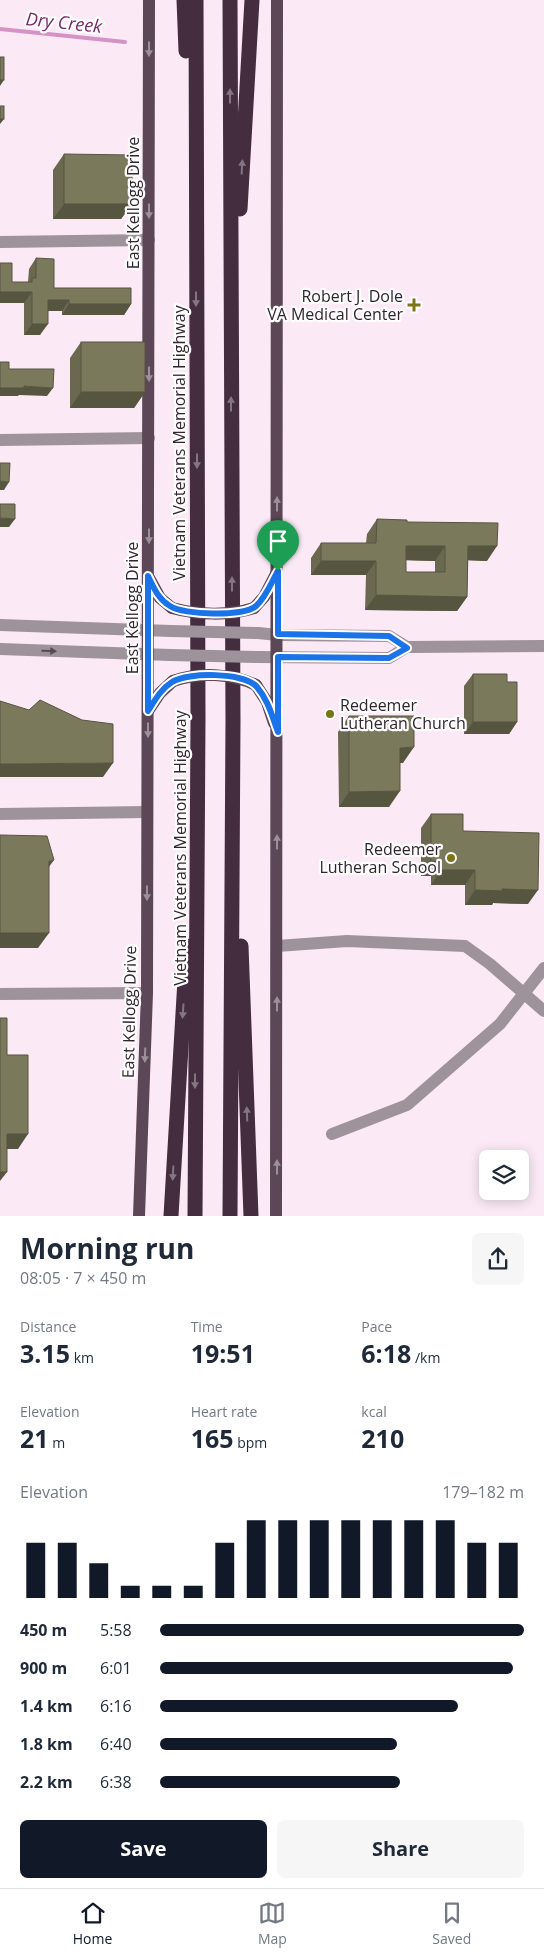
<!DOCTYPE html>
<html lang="en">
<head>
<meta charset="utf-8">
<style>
	:root { --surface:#fff; --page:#f6f6f7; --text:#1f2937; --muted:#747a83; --line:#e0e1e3; --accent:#111827 }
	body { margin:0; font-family:"Open Sans",sans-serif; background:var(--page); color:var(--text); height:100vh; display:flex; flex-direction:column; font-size:19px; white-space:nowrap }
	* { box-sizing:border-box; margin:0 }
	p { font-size:16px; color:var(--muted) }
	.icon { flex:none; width:28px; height:28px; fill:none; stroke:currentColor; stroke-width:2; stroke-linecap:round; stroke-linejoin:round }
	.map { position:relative; height:1216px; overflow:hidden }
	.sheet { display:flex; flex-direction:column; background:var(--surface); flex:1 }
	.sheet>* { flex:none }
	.controls { position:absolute; left:479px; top:1150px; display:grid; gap:10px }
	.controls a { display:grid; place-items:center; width:50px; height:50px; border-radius:8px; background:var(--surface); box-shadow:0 2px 12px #0003; font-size:25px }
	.pin { position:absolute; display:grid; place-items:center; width:42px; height:42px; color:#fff; margin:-51px -21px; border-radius:50% 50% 50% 0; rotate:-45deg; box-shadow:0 0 5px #0007 }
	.pin .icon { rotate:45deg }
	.round { display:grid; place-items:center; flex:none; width:52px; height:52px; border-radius:8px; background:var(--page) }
	.headline { display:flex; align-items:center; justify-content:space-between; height:85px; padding:0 20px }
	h1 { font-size:28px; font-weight:700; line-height:38px }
	.figures { display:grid; grid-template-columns:repeat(3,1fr); gap:8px; height:85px; padding:5px 20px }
	.figures div { display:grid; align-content:center }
	.figures b { font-size:25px; font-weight:700 }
	.figures small { font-size:14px; font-weight:400 }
	.figures p { font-size:14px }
	.chart { height:140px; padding:10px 20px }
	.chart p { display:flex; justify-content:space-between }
	.chart svg { width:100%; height:90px; margin-top:5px; stroke:var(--accent); stroke-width:6 }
	.primary-button { display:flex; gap:10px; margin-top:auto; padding:10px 20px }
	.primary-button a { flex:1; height:58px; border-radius:8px; background:var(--accent); color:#fff; font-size:20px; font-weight:700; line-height:58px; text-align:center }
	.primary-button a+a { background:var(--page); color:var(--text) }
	ul { padding:0 20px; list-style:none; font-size:16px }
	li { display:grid; grid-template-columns:80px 60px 1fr; align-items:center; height:38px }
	li i { height:12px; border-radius:6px; background:var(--accent) }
	.menu { display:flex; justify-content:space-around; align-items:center; height:70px; border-top:1px solid var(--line); background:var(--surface); font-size:14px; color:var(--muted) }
	.menu a { display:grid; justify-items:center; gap:2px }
	.menu .active { color:var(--accent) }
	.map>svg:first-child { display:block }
</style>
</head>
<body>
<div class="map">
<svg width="544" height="1216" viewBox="0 0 544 1216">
	<rect width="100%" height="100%" fill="#fbeaf6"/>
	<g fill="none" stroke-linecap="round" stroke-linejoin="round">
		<path stroke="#d593c5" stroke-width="4" d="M 0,29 L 125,42"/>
		<g stroke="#9e929b" stroke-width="12">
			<path d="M 0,242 L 149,240"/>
			<path d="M 0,440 L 149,438"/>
			<path d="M 0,625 L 171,631"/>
			<path d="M 258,633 L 278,635 L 389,636 L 407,647"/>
			<path d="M 0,649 L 170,655"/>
			<path d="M 256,657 L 389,658 L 407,647 L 544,646"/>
			<path d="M 0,814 L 147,812"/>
			<path d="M 277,946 L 347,941 L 465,946 L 490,964 L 544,1011"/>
			<path d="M 0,994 L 147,993"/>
			<path d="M 332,1134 L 407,1105 L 500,1024 L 544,968"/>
		</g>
		<g stroke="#5b4756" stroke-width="12">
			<path d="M 149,578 L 160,598 L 172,608"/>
			<path d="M 254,608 L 264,597 L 277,572"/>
			<path d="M 256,685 L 267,702 L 274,723"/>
			<path d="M 148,711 L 160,693 L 173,681"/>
			<path d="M 139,1216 L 147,993 L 149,0"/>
			<path d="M 276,1216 L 277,0"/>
		</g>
		<g stroke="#432d3e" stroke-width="15">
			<path d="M 184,0 L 186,51"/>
			<path d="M 240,209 L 252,0"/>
			<path d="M 241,946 L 251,1216"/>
			<path d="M 171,1216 L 187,946"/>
			<path d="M 195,1216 L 198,718 L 196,0"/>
			<path d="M 230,1216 L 233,720 L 230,0"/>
		</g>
		<g stroke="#9e929b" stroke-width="12">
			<path d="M 171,631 L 258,633"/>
			<path d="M 170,655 L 256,657"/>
		</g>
		<g stroke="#5b4756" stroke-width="12">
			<path d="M 172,608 C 198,615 229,616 254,608"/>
			<path d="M 173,681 C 199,672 231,673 256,685"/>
		</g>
	</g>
	<g fill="#6a684f" fill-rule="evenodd">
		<path d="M 64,154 L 132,204 L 121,219 L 53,219 L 53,170 Z"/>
		<path d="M 36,258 L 54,288 L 131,304 L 124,315 L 62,315 L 62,311 L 48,311 L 40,335 L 24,335 L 24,303 L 0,303 L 0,263 L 12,282 L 28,282 L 29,269 Z"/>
		<path d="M 81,342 L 145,392 L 134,408 L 70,408 L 70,358 Z"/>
		<path d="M 377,519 L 407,522 L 487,561 L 468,560 L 467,597 L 457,611 L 365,610 L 366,575 L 311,575 L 311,558 L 321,543 L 366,543 L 367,534 ZM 406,560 L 435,561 L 435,572 L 406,572 Z"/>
		<path d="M 473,674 L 507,682 L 517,722 L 509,734 L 464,734 L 464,686 Z"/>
		<path d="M 349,716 L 403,763 L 400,763 L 389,807 L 339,807 L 338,732 Z"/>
		<path d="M 431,814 L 463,831 L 528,904 L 493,903 L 492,905 L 465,905 L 465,885 L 431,885 L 431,876 L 421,876 L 421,828 Z"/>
	</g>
	<g fill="#565540">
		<path d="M 0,80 L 4,80 L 0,86 Z"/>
		<path d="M 0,119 L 4,119 L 0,124 Z"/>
		<path d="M 64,204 L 132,204 L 121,219 L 53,219 Z"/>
		<path d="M 0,292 L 32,292 L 24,303 L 0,303 Z"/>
		<path d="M 48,300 L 69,300 L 62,311 L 40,311 Z"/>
		<path d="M 69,304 L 131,304 L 124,315 L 62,315 Z"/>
		<path d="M 32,324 L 48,324 L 40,335 L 24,335 Z"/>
		<path d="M 24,386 L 53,388 L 47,396 L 19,395 L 18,396 L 0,396 L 0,388 Z"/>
		<path d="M 81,392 L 145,392 L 134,408 L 70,408 Z"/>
		<path d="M 0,481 L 9,482 L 4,490 L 0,490 Z"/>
		<path d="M 0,518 L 15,519 L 9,527 L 0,527 Z"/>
		<path d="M 406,546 L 445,546 L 435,561 L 396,560 Z"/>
		<path d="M 468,546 L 497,546 L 487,561 L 458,560 Z"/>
		<path d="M 321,561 L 376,561 L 366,575 L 311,575 Z"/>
		<path d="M 376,595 L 467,597 L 457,611 L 365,610 Z"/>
		<path d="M 473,722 L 517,722 L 509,734 L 464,734 Z"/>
		<path d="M 414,747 L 403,763 L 389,763 L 400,748 Z"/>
		<path d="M 113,763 L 103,777 L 0,777 L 0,764 Z"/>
		<path d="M 400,791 L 389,807 L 339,807 L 349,792 Z"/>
		<path d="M 54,860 L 43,875 L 49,861 Z"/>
		<path d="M 431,861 L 441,861 L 431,876 L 421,876 Z"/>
		<path d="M 441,870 L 475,870 L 465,885 L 431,885 Z"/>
		<path d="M 502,889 L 538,890 L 528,904 L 493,903 L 492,905 L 465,905 L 475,890 Z"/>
		<path d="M 0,933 L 49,933 L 38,948 L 0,948 Z"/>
		<path d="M 7,1134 L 28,1134 L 18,1149 L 0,1149 Z"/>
		<path d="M 0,1172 L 7,1172 L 0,1181 Z"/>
	</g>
	<g fill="#7b795c" stroke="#565540" fill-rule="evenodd">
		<rect x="0" y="57" width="4" height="23"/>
		<rect x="0" y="106" width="4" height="13"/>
		<path d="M 64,154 L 132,155 L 132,204 L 64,204 Z"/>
		<path d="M 36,258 L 54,259 L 54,288 L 131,288 L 131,304 L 69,304 L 69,300 L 48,300 L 48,324 L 32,324 L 32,292 L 0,292 L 0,263 L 12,263 L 12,282 L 32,282 L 32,278 L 36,278 Z"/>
		<rect x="81" y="342" width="64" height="50"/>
		<path d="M 0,362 L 9,362 L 9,369 L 54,369 L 53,388 L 24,386 L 24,388 L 0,388 Z"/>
		<path d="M 0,463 L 10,463 L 9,482 L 0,481 Z"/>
		<path d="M 0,504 L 15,504 L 15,519 L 0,518 Z"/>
		<path d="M 377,519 L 407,520 L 407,522 L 498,523 L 497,546 L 468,546 L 467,597 L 376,595 L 376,561 L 321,561 L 321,543 L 376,543 ZM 406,546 L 445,546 L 445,572 L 406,572 Z"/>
		<path d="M 473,674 L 507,674 L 507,682 L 517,682 L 517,722 L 473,722 Z"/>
		<path d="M 40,700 L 82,720 L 113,724 L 113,763 L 0,764 L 0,701 L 29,710 Z"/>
		<path d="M 349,716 L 414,716 L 414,747 L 400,748 L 400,791 L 349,792 Z"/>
		<path d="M 431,814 L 463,814 L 463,831 L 539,833 L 538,890 L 502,889 L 502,891 L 475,890 L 475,870 L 441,870 L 441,861 L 431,861 Z"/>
		<path d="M 0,835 L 47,836 L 54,860 L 49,861 L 49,933 L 0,933 Z"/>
		<path d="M 0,1018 L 7,1018 L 7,1055 L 28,1055 L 28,1134 L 7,1134 L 7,1172 L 0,1172 Z"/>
	</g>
	<defs><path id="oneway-solid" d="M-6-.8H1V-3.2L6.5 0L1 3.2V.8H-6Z" transform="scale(1.25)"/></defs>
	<g fill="#9c9099">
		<use href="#oneway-solid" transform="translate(149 49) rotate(90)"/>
		<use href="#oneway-solid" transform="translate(149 211) rotate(90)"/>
		<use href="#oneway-solid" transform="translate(149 374) rotate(90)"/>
		<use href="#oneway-solid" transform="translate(277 504) rotate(-90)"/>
		<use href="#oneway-solid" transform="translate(149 536) rotate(90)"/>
		<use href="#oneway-solid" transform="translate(148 730) rotate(90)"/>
		<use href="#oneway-solid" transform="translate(277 842) rotate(-90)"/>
		<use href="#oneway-solid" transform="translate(147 893) rotate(90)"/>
		<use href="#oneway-solid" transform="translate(277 1004) rotate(-90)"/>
		<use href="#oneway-solid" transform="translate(145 1055) rotate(92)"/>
		<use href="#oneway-solid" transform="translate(277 1167) rotate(-90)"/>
	</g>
	<g fill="#847681">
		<use href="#oneway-solid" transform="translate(230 96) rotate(-90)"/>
		<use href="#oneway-solid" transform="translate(242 167) rotate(-87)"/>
		<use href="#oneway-solid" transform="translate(196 299) rotate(90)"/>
		<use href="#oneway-solid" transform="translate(231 404) rotate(-90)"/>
		<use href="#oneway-solid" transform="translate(197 461) rotate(90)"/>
		<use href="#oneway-solid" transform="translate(232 584) rotate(-90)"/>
		<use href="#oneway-solid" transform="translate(183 1011) rotate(94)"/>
		<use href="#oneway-solid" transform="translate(195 1081) rotate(90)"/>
		<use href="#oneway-solid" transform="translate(247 1114) rotate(-92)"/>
		<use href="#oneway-solid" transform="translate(173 1173) rotate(93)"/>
	</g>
	<use fill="#574c54" href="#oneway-solid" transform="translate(49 651) rotate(1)"/>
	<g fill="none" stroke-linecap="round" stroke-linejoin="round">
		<defs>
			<path id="route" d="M 278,571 L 278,634 L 389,636 L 407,648 L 389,658 L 278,657 L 278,732 C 272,716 268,700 257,687 C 244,672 188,672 172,682 C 161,689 155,700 148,711 L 148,576 C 154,588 158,599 170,606 C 183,615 244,617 256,606 C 266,597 271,583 278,571 Z"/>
		</defs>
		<use href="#route" stroke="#fff" stroke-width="10"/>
		<use href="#route" stroke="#1a73e8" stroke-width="6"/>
	</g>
	<g fill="#7c7417" stroke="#fdfdfd" stroke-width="2">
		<path d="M411.5 297.5h5v5h5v5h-5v5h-5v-5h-5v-5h5z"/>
		<circle cx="330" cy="714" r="5"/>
		<circle cx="451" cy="858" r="5"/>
	</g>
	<g text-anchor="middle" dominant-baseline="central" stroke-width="4.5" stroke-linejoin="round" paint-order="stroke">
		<g font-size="16" fill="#31262e" stroke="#fdfdfd">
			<text transform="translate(133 203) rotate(-90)">East Kellogg Drive</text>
			<text transform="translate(179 443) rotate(-90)">Vietnam Veterans Memorial Highway</text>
			<text transform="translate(132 608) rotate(-90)">East Kellogg Drive</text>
			<text transform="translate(180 848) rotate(-90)">Vietnam Veterans Memorial Highway</text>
			<text transform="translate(129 1012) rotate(-89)">East Kellogg Drive</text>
		</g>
		<g font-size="16" fill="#31262e" stroke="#fdfdfd" text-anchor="end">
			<text x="403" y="296">Robert J. Dole<tspan x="403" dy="18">VA Medical Center</tspan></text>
			<text x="340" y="705" text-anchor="start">Redeemer<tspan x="340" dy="18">Lutheran Church</tspan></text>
			<text x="441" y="849">Redeemer<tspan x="441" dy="18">Lutheran School</tspan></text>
		</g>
		<g font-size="18" font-style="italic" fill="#772968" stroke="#fdfdfd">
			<text transform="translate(64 22) rotate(6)">Dry Creek</text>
		</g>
	</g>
</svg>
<div class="controls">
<a><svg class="icon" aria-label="layers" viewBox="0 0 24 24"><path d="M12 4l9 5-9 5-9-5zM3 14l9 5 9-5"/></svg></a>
</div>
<div class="pin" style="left:278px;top:571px;background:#1e9e55"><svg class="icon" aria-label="arrive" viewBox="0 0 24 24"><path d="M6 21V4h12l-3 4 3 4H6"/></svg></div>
</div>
<section class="sheet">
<div class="headline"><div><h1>Morning run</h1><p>08:05 · 7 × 450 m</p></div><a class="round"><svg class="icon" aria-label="share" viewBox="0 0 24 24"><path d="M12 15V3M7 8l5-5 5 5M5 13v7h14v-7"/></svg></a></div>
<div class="figures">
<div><p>Distance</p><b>3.15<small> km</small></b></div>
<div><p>Time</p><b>19:51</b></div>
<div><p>Pace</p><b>6:18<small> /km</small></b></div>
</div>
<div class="figures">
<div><p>Elevation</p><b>21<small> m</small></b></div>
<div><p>Heart rate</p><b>165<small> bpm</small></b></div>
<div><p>kcal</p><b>210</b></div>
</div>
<div class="chart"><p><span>Elevation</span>179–182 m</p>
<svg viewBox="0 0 160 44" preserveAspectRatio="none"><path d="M5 44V17M15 44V17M25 44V27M35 44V38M45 44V38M55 44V38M65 44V17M75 44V6M85 44V6M95 44V6M105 44V6M115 44V6M125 44V6M135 44V6M145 44V17M155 44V17"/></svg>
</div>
<ul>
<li><b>450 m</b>5:58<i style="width:100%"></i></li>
<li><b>900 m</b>6:01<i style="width:97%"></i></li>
<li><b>1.4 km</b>6:16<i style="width:82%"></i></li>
<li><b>1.8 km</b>6:40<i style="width:65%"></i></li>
<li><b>2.2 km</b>6:38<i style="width:66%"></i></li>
</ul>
<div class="primary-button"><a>Save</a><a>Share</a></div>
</section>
<nav class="menu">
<a class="active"><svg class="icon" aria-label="home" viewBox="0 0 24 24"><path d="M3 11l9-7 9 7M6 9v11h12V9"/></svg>Home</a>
<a><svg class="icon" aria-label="map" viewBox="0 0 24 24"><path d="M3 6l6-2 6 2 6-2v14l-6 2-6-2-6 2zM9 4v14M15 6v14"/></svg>Map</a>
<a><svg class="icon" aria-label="saved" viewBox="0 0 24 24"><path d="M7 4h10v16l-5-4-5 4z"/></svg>Saved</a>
</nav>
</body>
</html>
